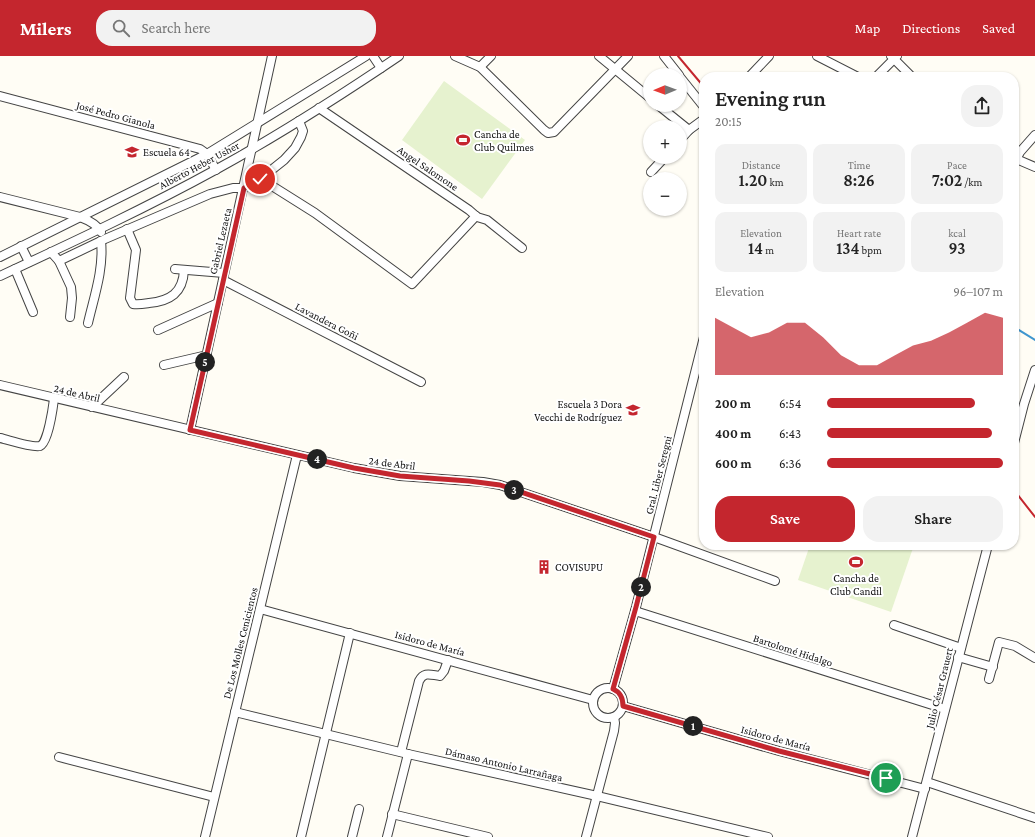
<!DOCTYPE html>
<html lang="en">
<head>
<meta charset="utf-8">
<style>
	:root { --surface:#fff; --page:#f2f2f2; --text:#222; --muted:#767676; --accent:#c4262e }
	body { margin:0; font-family:"Crimson Pro",serif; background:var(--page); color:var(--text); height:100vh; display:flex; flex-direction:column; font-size:15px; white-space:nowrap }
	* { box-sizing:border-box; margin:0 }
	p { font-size:13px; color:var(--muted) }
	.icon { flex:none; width:22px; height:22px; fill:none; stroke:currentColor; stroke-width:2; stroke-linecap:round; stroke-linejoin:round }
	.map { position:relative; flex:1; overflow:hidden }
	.panel { position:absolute; left:699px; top:16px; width:320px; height:478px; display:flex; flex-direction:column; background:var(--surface); border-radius:16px; box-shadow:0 1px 3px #0004 }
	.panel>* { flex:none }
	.needle { width:26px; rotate:269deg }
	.controls { position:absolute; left:643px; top:12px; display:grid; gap:8px }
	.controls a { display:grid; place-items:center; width:44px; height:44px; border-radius:50%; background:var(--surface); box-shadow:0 1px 3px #0004; font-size:20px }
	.pin { position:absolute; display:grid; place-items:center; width:34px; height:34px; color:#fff; margin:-17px; border:2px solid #fff; border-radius:50%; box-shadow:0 1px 4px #0007 }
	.km { position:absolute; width:20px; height:20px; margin:-10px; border-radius:50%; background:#222; color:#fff; font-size:11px; line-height:20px; text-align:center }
	.round { display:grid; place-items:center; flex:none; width:42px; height:42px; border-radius:16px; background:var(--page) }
	.head { display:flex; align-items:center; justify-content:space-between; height:68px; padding:0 16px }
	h1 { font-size:22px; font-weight:600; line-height:30px }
	.figures { display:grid; grid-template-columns:repeat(3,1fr); gap:6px; height:68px; padding:4px 16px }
	.figures div { display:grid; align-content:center; border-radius:10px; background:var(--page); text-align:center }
	.figures b { font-size:17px; font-weight:600 }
	.figures small { font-size:11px; font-weight:400 }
	.figures p { font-size:11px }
	.chart { height:112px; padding:8px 16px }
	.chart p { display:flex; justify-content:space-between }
	.chart svg { width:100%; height:72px; margin-top:4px; fill:var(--accent); opacity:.7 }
	.primary-button { display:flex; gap:8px; margin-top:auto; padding:8px 16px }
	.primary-button a { flex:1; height:46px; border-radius:16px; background:var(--accent); color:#fff; font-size:16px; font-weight:600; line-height:46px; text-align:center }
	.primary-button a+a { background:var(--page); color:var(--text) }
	ul { padding:0 16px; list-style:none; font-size:13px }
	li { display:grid; grid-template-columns:64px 48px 1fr; align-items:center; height:30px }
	li i { height:10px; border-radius:5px; background:var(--accent) }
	header { display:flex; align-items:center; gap:24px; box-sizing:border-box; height:56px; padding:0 20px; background:var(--accent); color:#fff }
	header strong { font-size:19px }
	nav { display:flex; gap:22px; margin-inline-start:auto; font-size:14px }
	.search { width:280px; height:36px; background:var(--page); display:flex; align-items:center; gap:10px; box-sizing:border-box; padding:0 14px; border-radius:16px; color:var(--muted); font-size:15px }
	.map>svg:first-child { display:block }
</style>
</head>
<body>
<header>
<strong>Milers</strong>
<div class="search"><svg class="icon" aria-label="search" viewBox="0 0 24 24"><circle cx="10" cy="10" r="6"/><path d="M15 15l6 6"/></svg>Search here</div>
<nav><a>Map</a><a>Directions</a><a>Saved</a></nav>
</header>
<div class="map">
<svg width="1035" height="781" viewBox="0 0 1035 781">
	<rect width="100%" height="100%" fill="#fffdf5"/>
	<g fill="#e6f2cf">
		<path d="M 444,25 L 525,84 L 482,143 L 402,84 Z"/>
		<path d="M 810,489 L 914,489 L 891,556 L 798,524 Z"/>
	</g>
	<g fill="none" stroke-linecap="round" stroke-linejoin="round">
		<path stroke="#3f96cf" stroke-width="2" d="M 1014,271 L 1035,284"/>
		<defs>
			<g id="minor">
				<path d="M 373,0 L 381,12"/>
				<path d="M 455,0 L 480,11 L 544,74 L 548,77 L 554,76 L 628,0"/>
				<path d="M 599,0 L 650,42"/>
				<path d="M 664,0 L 679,19"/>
				<path d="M 817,0 L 858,21"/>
				<path d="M 891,0 L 912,21"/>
				<path d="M 480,11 L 491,0"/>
				<path d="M 680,21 L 704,51"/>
				<path d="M 749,21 L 769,0"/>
				<path d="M 876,21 L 897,0"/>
				<path d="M 0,40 L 200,93 L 207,98 L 216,114"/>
				<path d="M 658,49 L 689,74"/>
				<path d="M 319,52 L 469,154 L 477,161 L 487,164 L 522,192"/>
				<path d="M 680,84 L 689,74 L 704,63"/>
				<path d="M 1014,102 L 1035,111"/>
				<path d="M 1014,107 L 1020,96 L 1035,79"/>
				<path d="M 651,116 L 665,101"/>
				<path d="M 261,123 L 315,157 L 412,228 L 476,160"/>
				<path d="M 0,141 L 80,161 C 88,164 97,168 101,176"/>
				<path d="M 127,173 L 136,194 L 130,242 L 133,248 C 138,249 143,248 149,247 C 170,245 183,237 184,214"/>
				<path d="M 21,190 L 29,206"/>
				<path d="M 51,196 L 59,205 L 105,183 L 210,138 L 233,132 L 243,132 L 255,127 L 284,104 L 295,92 L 301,81 L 303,75 L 299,65"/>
				<path d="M 0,201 L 207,98 L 366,0"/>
				<path d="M 59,205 L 71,231 L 72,242 L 70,261"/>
				<path d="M 15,213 L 33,256"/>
				<path d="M 175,213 L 224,217"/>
				<path d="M 0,220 C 73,186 146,152 217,113 C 279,79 340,40 399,0"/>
				<path d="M 223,224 L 421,326"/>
				<path d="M 88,267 C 94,241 104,213 101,185"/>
				<path d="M 158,274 L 218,247"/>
				<path d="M 164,309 L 207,299"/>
				<path d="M 0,329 L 354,412 L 400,420 L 483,426 L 500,429 L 654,481 L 775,525"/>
				<path d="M 92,351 L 124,321"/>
				<path d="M 190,374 L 272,0"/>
				<path d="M 0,382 C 9,384 32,392 40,390 C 48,387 53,351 54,343"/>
				<path d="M 1014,387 L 1024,348 L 1035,314"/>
				<path d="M 260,553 L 593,644"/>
				<path d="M 635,555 L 945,653"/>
				<path d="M 894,569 L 961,592"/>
				<path d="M 958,601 L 993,611"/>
				<path d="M 989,623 L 999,586 L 1015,590 L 1035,602"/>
				<circle cx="608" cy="647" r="15"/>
				<path d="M 613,633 L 636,551 L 704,281"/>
				<path d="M 623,650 L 779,695 L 925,733"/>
				<path d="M 235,656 L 408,698 L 597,740 L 768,781"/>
				<path d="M 401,696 L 419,625 C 424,615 431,619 440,620 L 444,615 L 448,604"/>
				<path d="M 59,701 L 214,741"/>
				<path d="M 927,726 L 1035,762"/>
				<path d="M 392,758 L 488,781"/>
				<path d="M 205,781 L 297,399"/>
				<path d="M 301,781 L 350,577"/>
				<path d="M 352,781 L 359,753"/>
				<path d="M 387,781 L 408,698"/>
				<path d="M 586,781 L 614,675 L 615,667 L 614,661"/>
				<path d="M 912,781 L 988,489"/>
			</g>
		</defs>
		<use href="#minor" stroke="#444" stroke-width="10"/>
		<use href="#minor" stroke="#fff" stroke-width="8"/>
		<g stroke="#c4262e" stroke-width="2">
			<path d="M 678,0 L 704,31"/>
			<path d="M 1014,434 L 1035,461"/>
		</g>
	</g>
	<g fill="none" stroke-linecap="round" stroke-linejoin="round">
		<defs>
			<path id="route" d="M 260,123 L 255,127 L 244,132 L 190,374 L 354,412 L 400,420 L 469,425 L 500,429 L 654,481 L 636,551 L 613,633 C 620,636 623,642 623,650 L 779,695 L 886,722"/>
		</defs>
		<use href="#route" stroke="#fff" stroke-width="8"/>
		<use href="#route" stroke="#c4262e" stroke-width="5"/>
	</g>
	<defs>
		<symbol id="stadium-bare" viewBox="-9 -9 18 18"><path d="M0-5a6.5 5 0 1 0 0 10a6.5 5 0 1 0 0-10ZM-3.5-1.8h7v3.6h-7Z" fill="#c4262e" stroke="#fff" stroke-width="2.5" paint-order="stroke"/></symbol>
		<symbol id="school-bare" viewBox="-9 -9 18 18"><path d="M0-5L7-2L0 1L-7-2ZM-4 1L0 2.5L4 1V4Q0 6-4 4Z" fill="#c4262e" stroke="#fff" stroke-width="2.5" paint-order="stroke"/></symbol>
		<symbol id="building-bare" viewBox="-9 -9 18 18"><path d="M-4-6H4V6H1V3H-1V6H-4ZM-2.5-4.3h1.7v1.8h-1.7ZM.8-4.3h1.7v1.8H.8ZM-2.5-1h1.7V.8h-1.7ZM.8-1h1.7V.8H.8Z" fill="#c4262e" stroke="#fff" stroke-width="2.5" paint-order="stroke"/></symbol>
	</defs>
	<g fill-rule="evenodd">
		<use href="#stadium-bare" x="453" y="74" width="20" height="20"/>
		<use href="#school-bare" x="122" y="86" width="20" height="20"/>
		<use href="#school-bare" x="623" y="344" width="20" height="20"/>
		<use href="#stadium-bare" x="846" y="496" width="20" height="20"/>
		<use href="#building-bare" x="534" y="501" width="20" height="20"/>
	</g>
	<g text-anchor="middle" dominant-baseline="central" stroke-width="4" stroke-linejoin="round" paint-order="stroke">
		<g font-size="11" fill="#111" stroke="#fff">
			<text transform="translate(116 59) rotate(15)">José Pedro Gianola</text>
			<text transform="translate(199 109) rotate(-28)">Alberto Heber Usher</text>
			<text transform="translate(428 112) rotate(34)">Angel Salomone</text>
			<text transform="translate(220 185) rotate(-77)">Gabriel Lezaeta</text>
			<text transform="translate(327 265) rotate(27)">Lavandera Goñi</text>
			<text transform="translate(77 337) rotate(13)">24 de Abril</text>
			<text transform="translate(392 407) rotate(7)">24 de Abril</text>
			<text transform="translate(658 419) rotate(-76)">Gral. Liber Seregni</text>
			<text transform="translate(240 587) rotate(-76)">De Los Molles Cenicientos</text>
			<text transform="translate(430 587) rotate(15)">Isidoro de María</text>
			<text transform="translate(793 594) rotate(18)">Bartolomé Hidalgo</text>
			<text transform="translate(939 632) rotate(-76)">Julio César Grauert</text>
			<text transform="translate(776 682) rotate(15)">Isidoro de María</text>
			<text transform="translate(504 708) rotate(13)">Dámaso Antonio Larrañaga</text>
		</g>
		<g font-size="11" fill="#111" stroke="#fff" text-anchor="start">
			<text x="474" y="78">Cancha de<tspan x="474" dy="13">Club Quilmes</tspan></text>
			<text x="143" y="96">Escuela 64</text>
			<text x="622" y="348" text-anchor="end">Escuela 3 Dora<tspan x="622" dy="13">Vecchi de Rodríguez</tspan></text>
			<text x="555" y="511">COVISUPU</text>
			<text x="856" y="522" text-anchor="middle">Cancha de<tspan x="856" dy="13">Club Candil</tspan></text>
		</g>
	</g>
</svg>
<div class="controls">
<a><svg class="needle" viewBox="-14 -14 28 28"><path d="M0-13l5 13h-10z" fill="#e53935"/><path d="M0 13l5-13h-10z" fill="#767676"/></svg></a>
<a>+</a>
<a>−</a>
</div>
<div class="pin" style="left:886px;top:722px;background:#1e9e55"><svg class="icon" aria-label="arrive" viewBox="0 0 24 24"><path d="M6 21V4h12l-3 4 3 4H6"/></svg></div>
<div class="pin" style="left:260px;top:123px;background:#d93025"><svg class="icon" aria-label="check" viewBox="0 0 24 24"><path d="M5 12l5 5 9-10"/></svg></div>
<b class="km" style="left:693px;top:670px">1</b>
<b class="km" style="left:641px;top:531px">2</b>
<b class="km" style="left:514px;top:434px">3</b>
<b class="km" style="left:317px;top:403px">4</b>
<b class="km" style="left:205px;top:306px">5</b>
<section class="panel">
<div class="head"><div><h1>Evening run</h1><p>20:15</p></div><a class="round"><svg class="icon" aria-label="share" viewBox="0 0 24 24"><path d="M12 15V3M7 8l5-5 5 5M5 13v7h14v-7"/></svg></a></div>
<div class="figures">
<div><p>Distance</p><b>1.20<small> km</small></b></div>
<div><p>Time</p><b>8:26</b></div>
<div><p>Pace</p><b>7:02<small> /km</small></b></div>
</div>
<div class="figures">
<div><p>Elevation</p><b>14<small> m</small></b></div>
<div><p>Heart rate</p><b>134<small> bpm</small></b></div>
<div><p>kcal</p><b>93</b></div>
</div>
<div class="chart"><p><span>Elevation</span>96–107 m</p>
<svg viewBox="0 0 160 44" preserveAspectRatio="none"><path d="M0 44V9L10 15L20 21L30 18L40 12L50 12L60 21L70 32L80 38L90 38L100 32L110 26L120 23L130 18L140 12L150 6L160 9V44z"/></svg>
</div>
<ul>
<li><b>200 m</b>6:54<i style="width:84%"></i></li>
<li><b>400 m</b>6:43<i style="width:94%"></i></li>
<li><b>600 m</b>6:36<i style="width:100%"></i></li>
</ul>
<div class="primary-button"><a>Save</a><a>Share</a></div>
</section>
</div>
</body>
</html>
